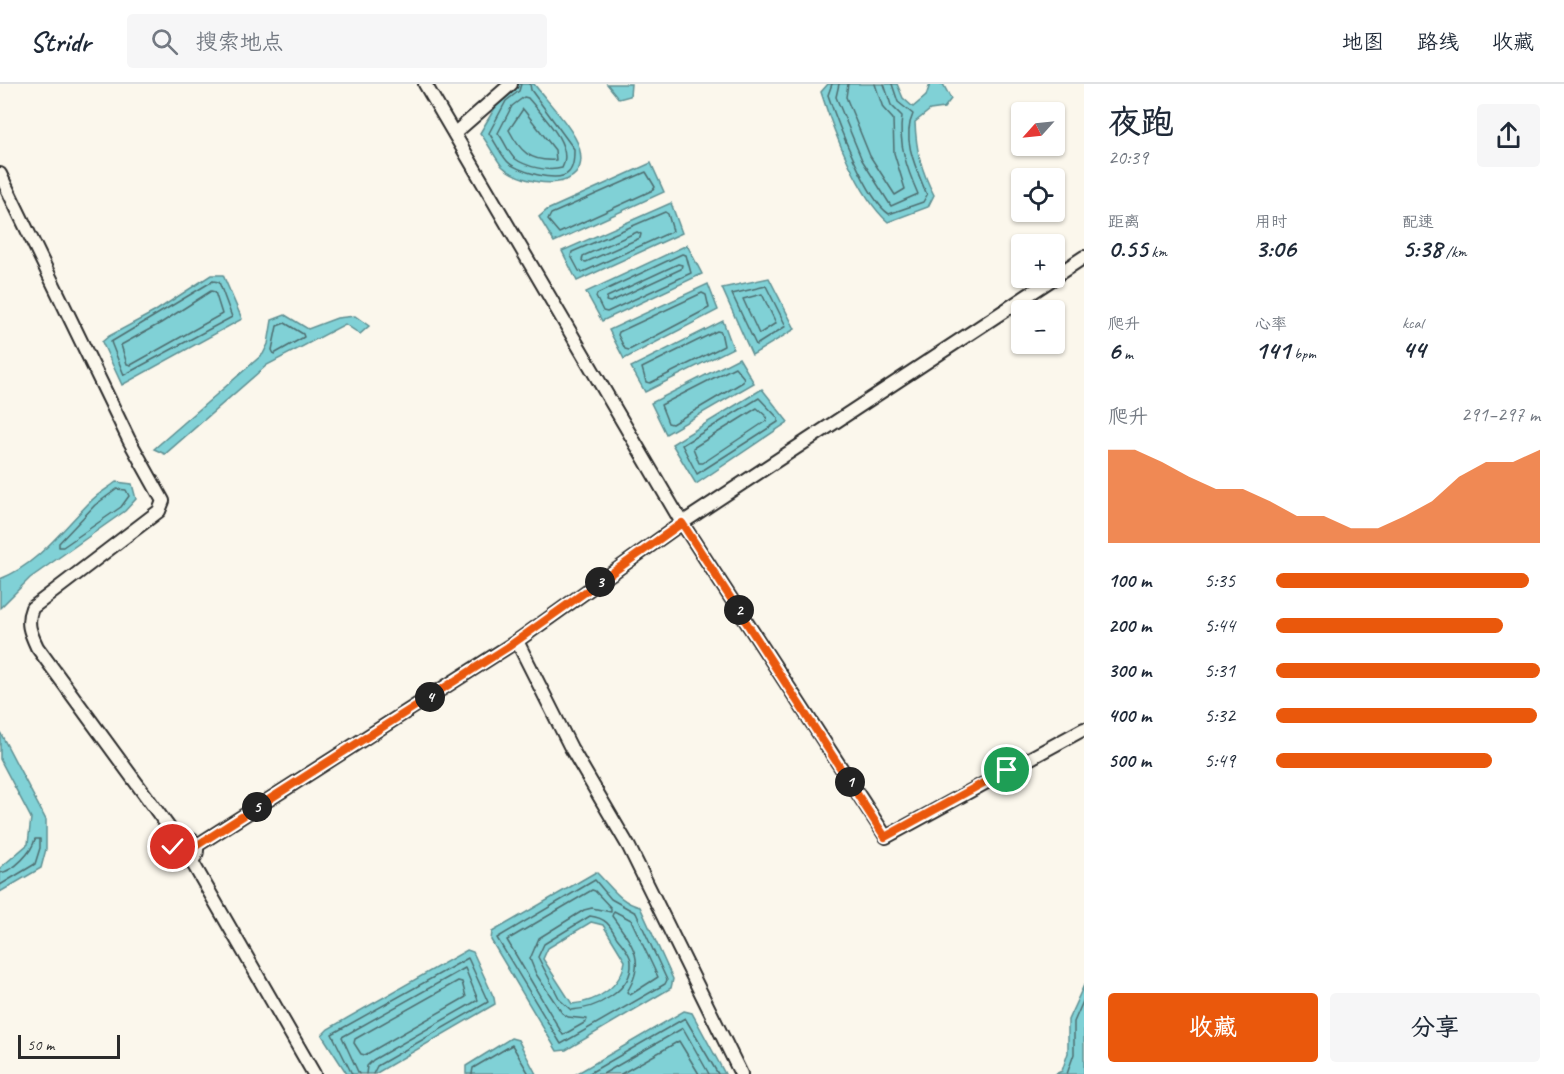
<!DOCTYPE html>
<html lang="zh">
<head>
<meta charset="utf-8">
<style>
	:root { --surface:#fff; --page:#f6f6f7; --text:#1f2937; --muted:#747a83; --line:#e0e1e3; --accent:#ea580c }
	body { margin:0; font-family:Caveat,"LXGW WenKai TC",sans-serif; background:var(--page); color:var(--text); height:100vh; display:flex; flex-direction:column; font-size:22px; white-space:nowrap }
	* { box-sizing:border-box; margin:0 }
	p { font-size:20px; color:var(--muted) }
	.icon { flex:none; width:33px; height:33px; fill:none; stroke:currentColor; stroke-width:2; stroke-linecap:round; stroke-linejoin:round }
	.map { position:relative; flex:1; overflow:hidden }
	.drawer { display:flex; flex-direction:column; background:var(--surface); width:480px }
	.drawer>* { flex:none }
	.needle { width:39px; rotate:243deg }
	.fabs { position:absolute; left:1011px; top:18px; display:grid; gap:12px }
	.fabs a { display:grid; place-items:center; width:54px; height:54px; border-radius:6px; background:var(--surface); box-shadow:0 2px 4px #0004; font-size:30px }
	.scale { position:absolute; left:18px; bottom:15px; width:102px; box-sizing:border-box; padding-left:6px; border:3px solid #2b2b2b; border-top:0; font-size:16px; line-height:21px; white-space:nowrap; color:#2b2b2b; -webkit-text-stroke:4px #fbf7ec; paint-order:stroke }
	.pin { position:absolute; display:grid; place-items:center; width:51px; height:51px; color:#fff; margin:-26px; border:3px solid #fff; border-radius:50%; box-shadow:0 2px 6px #0007 }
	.km { position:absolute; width:30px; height:30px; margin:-15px; border-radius:50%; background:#222; color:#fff; font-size:16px; line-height:30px; text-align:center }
	.round { display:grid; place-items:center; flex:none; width:63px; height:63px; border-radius:6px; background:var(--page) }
	.overview { display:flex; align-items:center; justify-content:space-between; height:102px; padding:0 24px }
	h1 { font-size:33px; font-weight:700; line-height:45px }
	.figures { display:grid; grid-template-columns:repeat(3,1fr); gap:9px; height:102px; padding:6px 24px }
	.figures div { display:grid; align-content:center }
	.figures b { font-size:26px; font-weight:700 }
	.figures small { font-size:16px; font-weight:400 }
	.figures p { font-size:16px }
	.chart { height:168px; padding:12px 24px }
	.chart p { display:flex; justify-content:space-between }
	.chart svg { width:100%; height:108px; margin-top:6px; fill:var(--accent); opacity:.7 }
	.action { display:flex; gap:12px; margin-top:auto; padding:12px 24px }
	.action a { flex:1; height:69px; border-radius:6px; background:var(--accent); color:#fff; font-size:24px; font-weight:700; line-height:69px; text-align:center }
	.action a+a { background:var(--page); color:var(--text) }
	ul { padding:0 24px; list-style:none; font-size:20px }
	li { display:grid; grid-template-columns:96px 72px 1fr; align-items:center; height:45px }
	li i { height:15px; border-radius:8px; background:var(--accent) }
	header { display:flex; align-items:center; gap:36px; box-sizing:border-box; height:84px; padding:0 30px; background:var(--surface); border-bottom:2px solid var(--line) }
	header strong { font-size:28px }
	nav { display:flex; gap:33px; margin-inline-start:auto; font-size:21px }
	.search { width:420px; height:54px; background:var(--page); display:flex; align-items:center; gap:15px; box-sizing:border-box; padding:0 21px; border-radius:6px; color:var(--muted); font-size:22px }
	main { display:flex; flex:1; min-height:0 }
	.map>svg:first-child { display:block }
</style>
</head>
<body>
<header>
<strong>Stridr</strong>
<div class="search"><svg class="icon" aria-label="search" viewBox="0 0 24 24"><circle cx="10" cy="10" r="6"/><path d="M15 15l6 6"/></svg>搜索地点</div>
<nav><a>地图</a><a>路线</a><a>收藏</a></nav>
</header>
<main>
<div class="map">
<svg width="1084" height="990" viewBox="0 0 1084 990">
	<rect width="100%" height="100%" fill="#fbf7ec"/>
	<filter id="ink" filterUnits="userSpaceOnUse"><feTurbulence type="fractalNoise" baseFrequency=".0167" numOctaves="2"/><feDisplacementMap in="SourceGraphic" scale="12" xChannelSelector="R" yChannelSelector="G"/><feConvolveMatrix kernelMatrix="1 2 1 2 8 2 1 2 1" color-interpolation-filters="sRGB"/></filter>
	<g filter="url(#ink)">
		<g fill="#80d1d6" stroke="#5e8f92" stroke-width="1.5" fill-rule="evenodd">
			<path d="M 518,0 L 534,0 C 546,16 574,45 579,63 C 593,111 524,103 503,83 C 498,79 487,57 480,49 L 502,12 Z"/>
			<path d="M 607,0 L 631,0 L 630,12 L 619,15 Z"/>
			<path d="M 828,0 L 897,0 L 903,14 L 913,23 L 926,12 L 930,0 L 943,0 L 951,15 L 944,24 L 930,26 L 915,38 C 916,66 921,86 934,111 L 928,123 L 888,138 C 858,112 833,46 821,8 Z"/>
			<path d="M 651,79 L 664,108 L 554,158 L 539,133 L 547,126 Z"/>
			<path d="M 671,119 L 682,149 L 577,197 L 562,167 Z"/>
			<path d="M 687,161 L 702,190 L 602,237 L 586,208 Z"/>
			<path d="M 211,191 L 223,191 L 242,235 L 122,301 L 102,258 L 109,252 L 154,228 Z"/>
			<path d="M 769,194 L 795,245 L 752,271 L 722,204 Z"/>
			<path d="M 708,200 L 718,226 L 624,275 L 609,246 Z"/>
			<path d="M 285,231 L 308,245 L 337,234 L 355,232 L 369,242 L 360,250 L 345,240 L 267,281 L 165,370 L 154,365 L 263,270 L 268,260 L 272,236 Z"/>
			<path d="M 723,237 L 733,264 L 645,308 L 631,283 Z"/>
			<path d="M 739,274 L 754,299 L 666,350 L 651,319 Z"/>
			<path d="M 762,305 L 788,338 L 696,400 L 672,360 Z"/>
			<path d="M 116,398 L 132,400 L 136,415 L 125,427 L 30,494 L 0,524 L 0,495 C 37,481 63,445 90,418 C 97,410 107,405 116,398 Z"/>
			<path d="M 0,648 L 46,736 L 46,765 L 41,784 L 0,808 L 0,784 L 28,760 L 31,734 L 0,675 Z"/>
			<path d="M 596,788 C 611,802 619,818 640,823 L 673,895 L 671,904 L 566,966 L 557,967 L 491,856 L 492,848 ZM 591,838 L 603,841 L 625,877 C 621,903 597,918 572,920 L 543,875 L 548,864 Z"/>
			<path d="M 467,866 L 473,868 L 494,914 L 495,920 L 375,990 L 347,990 L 322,951 L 328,945 Z"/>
			<path d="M 1084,901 L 1084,990 L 1055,990 L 1062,987 L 1068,969 L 1068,936 Z"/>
			<path d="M 684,927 L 692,929 L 725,990 L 576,990 Z"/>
			<path d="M 511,954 L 518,956 L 536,990 L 466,990 L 466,982 Z"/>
		</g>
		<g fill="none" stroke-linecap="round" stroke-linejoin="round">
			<g stroke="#4d6d6f" stroke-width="1.5">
				<path d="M 521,0 L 519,7 L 506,17 L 489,49 C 495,58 500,69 507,77 C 515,87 559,100 569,88 C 574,82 574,73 574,65 L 531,6 L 530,0"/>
				<path d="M 832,0 L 828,11 C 837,38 867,116 889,130 L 923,118 L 927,111 C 917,86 901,56 913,30 L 898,18 L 892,0"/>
				<path d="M 839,0 L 836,13 L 862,76 L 891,122 L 918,110 C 907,85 898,60 902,32 L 891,21 L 884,0"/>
				<path d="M 848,0 L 846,13 L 870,72 L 895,111 L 905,105 L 894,69 L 893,35 L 883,24 L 875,0"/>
				<path d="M 524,13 L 528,14 C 541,30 575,62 562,84 C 548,88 526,83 514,74 C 508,68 504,56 498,49 L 512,22 Z"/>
				<path d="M 523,25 L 555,66 L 556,76 C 530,78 520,67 509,46 Z"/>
				<path d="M 646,88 L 655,103 L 653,106 L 559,149 L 548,136 L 551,130 Z"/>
				<path d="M 665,128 L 668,130 L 673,147 L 583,188 L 579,187 L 571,172 L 572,168 Z"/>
				<path d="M 637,148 L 641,150 L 640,154 L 586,178 L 582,177 L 583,172 Z"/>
				<path d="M 682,170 L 686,171 L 691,189 L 607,228 L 603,227 L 596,213 L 597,210 Z"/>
				<path d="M 678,180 L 682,181 L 681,185 L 610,218 L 606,217 L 607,213 Z"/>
				<path d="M 213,197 L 219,198 L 232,233 L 124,291 L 111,258 Z"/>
				<path d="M 766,202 L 786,242 L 756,261 L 732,210 Z"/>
				<path d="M 211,207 L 215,208 L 222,230 L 131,281 L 127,280 L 121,261 L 161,239 Z"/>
				<path d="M 702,209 L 706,211 L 709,224 L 629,266 L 625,265 L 618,251 L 619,248 Z"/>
				<path d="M 762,210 L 776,239 L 759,250 L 743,215 Z"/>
				<path d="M 285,239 L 303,250 L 304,253 L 274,270 L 272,266 L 277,242 Z"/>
				<path d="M 717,247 L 721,248 L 724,262 L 650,299 L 646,298 L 642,284 Z"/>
				<path d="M 735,283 L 744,294 L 743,298 L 672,340 L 668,339 L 661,321 Z"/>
				<path d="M 759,314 L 778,334 L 778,338 L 697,390 L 682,361 Z"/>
				<path d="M 757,324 L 767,333 L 766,337 L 703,379 L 699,379 L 693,364 Z"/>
				<path d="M 117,405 L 126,406 L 129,412 L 121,423 L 63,463 L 59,463 L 59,459 L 95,421 Z"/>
				<path d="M 0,789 C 14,787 32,768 35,755 L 40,755 L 40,764 L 35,780 L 0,801"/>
				<path d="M 595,796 L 611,815 L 636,829 L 667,896 L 665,900 L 561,960 L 497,854 Z"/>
				<path d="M 592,806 L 595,807 L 611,824 L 611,828 L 592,824 L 584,826 L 539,854 L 530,875 L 536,890 L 562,929 L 568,933 L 587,935 L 586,938 L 563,951 L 507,856 Z"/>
				<path d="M 614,827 L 631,836 L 658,893 L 630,911 L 627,908 C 647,876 632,860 612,832 Z"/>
				<path d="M 590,832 C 606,834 610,841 617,854 C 622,860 631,870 631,878 C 633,907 595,925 571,926 L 560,916 L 538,873 L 544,860 Z"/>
				<path d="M 458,897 L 462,898 L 466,913 L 365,971 L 361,970 L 354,959 L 355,955 Z"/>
				<path d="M 352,990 L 332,950 L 468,874 L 488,918 L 377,982 L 373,990"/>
				<path d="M 359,990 L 342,953 L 465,884 L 478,916 L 373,976 L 367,982 L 366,990"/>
				<path d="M 472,990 L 473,984 L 512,961 L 529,990"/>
				<path d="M 588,990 L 685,934 L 718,990"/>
				<path d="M 603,990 L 683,944 L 709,990"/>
				<path d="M 621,990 L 679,957 L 699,990"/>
				<path d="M 1067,990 L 1074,970 L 1074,938 L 1084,915"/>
			</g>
			<defs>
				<g id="street">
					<path d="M 425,0 L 682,439 L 886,753 L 1084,645"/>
					<path d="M 455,49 L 511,0"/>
					<path d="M 0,90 L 129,356 L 163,417 L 159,427 L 32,524 C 26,539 30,548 37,563 L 178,756"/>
					<path d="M 1054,193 L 1084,173"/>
					<path d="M 517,557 L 571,664 L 629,763 L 741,990"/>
					<circle cx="185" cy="766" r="12"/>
					<path d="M 196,762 L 517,557 L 682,439 L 1054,194"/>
					<path d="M 191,776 L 314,990"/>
				</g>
			</defs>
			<use href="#street" stroke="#2b2b2b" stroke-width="16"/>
			<use href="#street" stroke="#fbf7ec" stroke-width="12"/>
		</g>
	</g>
	<g fill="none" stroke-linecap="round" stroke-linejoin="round" filter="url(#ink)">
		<defs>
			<path id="route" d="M 173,763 C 178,751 190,751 196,762 L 508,563 L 682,439 L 885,753 L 1007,686"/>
		</defs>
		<use href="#route" stroke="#fff" stroke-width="12"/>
		<use href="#route" stroke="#ea580c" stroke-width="8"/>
	</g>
</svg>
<div class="fabs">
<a><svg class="needle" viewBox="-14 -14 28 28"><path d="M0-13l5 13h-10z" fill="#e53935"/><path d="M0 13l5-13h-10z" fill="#747a83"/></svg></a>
<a><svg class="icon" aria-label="locate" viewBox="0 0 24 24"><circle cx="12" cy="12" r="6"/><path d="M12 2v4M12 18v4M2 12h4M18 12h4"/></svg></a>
<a>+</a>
<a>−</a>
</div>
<div class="scale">50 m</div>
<div class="pin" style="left:1007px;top:686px;background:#1e9e55"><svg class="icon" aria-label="arrive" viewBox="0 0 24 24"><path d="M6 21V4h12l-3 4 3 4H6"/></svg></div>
<div class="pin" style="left:173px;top:763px;background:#d93025"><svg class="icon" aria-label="check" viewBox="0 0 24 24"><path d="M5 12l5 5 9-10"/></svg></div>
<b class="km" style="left:850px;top:698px">1</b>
<b class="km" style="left:739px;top:526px">2</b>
<b class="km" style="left:600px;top:498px">3</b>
<b class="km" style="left:430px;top:613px">4</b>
<b class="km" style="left:257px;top:723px">5</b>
</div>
<section class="drawer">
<div class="overview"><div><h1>夜跑</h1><p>20:39</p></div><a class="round"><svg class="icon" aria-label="share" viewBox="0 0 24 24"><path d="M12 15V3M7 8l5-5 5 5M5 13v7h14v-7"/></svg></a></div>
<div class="figures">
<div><p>距离</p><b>0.55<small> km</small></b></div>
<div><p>用时</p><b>3:06</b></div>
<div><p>配速</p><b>5:38<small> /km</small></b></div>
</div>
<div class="figures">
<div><p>爬升</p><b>6<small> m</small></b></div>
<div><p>心率</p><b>141<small> bpm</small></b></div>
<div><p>kcal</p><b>44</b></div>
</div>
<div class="chart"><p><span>爬升</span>291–297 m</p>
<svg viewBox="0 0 160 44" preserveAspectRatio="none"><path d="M0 44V6L10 6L20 11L30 17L40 22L50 22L60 27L70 33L80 33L90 38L100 38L110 33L120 27L130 17L140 11L150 11L160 6V44z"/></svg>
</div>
<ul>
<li><b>100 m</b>5:35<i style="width:96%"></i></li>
<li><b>200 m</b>5:44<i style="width:86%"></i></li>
<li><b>300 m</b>5:31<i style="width:100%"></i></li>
<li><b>400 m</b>5:32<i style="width:99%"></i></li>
<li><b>500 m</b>5:49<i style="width:82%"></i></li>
</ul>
<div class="action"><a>收藏</a><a>分享</a></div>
</section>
</main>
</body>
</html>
